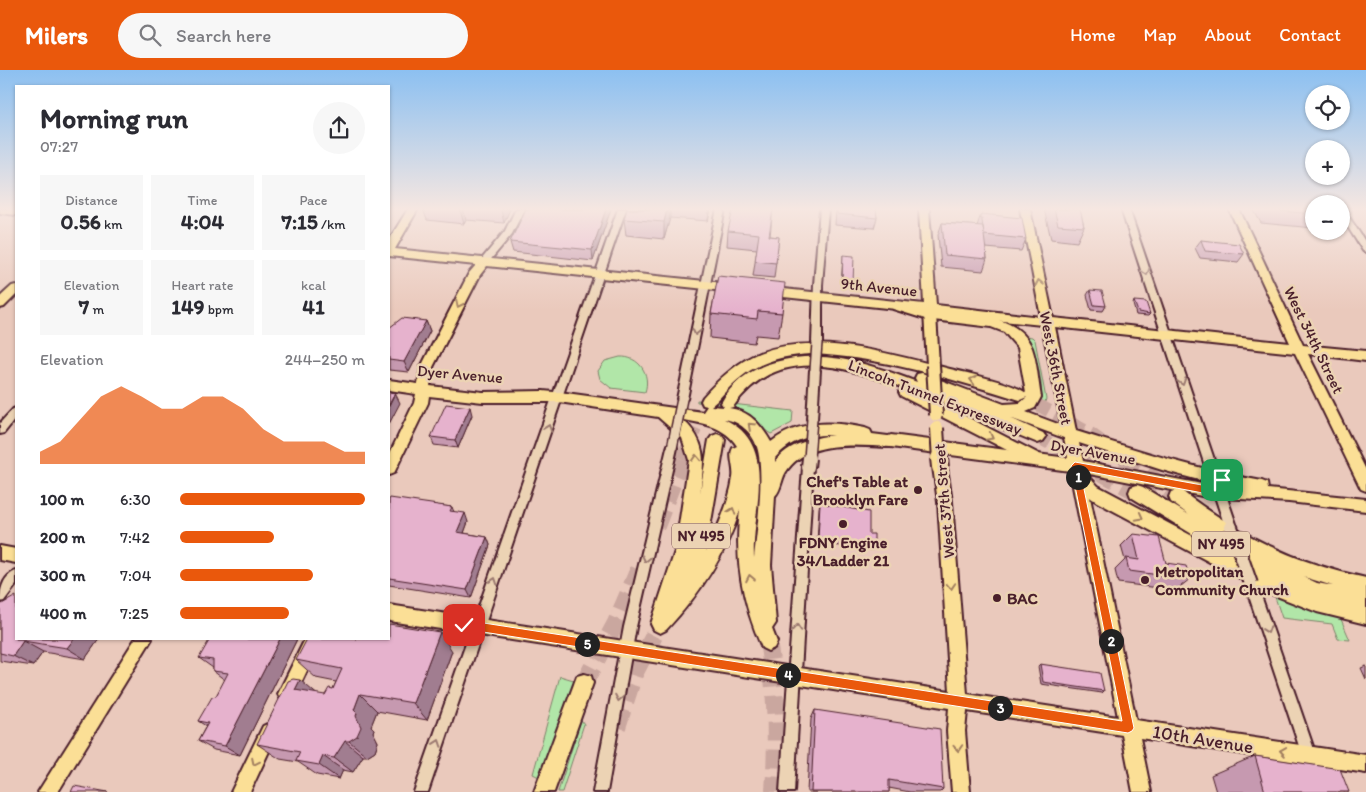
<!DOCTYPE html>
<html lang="en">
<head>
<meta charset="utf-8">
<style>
	:root { --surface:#fff; --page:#f7f7f7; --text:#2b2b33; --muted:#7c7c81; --accent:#ea580c }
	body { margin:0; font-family:Itim,sans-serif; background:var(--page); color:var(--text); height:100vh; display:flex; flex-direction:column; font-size:19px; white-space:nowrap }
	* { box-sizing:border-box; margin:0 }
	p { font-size:16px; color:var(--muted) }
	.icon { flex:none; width:28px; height:28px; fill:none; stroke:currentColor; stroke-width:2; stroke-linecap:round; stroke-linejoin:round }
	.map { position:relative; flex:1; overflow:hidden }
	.sheet { position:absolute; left:15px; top:15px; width:375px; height:555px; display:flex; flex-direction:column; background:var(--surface); border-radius:0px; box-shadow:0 1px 4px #0004 }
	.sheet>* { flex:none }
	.controls { position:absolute; left:1305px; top:15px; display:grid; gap:10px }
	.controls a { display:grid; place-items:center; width:45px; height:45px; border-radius:50%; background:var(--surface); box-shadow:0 1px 4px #0004; font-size:25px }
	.pin { position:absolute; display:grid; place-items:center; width:42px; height:42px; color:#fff; margin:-21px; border-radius:10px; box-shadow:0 2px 8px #0006 }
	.km { position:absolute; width:25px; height:25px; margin:-12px; border-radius:50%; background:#222; color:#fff; font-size:14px; line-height:25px; text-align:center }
	.round { display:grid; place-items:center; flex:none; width:52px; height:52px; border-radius:26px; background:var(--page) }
	.head { display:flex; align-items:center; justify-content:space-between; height:85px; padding:0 25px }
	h1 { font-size:28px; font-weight:800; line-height:38px }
	.stats { display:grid; grid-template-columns:repeat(3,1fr); gap:8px; height:85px; padding:5px 25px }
	.stats div { display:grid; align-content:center; border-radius:0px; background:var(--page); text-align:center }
	.stats b { font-size:21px; font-weight:800 }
	.stats small { font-size:14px; font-weight:400 }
	.stats p { font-size:14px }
	.chart { height:140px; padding:10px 25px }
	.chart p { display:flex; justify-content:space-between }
	.chart svg { width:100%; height:90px; margin-top:5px; fill:var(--accent); opacity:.7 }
	ul { padding:0 25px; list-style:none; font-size:16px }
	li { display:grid; grid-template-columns:80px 60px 1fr; align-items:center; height:38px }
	li i { height:12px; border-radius:6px; background:var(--accent) }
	header { display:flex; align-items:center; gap:30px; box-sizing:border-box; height:70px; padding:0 25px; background:var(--accent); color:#fff }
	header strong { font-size:24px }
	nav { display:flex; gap:28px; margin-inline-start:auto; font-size:18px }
	.search { width:350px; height:45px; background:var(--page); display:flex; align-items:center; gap:12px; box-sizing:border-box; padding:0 18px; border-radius:28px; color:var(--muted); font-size:19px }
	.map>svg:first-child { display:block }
</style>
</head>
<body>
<header>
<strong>Milers</strong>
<div class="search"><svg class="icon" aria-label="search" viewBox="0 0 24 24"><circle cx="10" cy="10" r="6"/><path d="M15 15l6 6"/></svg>Search here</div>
<nav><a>Home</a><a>Map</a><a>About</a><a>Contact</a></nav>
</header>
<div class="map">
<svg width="1366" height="722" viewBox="0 0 1366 722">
	<rect width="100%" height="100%" fill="#eac9bc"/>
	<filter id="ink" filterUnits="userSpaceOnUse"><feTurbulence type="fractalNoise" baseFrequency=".02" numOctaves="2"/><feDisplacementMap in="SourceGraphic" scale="10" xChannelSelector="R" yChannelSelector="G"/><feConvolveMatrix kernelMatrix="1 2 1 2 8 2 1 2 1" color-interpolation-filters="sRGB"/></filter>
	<g filter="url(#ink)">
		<g fill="#b1e6a8" stroke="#7e826a">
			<path d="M 1026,266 L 1032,267 L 1035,270 L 1046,329 L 1045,332 L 1040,335 C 1046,322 1035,277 1026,266 Z"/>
			<path d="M 620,287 C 639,286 651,304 645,322 L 611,318 L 600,309 L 598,301 L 605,291 Z"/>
			<path d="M 697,330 L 793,341 L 792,353 L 771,364 C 763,360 758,350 750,345 C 735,335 715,333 697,332 Z"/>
			<path d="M 1274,524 L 1340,547 L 1350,570 L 1338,569 L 1332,554 L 1282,548 Z"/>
			<path d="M 560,606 L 577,611 L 539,707 L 533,704 Z"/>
			<path d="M 581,650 L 584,654 L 562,722 L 558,722 Z"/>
		</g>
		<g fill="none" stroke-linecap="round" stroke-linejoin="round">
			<g stroke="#caa79f" stroke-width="13" stroke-dasharray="13 7" stroke-linecap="butt">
				<path d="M 1020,325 L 1091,364 L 1125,389"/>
				<path d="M 1038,367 L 1078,389"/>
				<path d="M 682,389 L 708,331"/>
			</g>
			<g stroke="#caa79f" stroke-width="18" stroke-dasharray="18 9" stroke-linecap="butt">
				<path d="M 1076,388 L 1137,422"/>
				<path d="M 1124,388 L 1177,427"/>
				<path d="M 656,456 L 682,388"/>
				<path d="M 768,572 C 777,622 777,671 774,722"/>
				<path d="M 584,613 L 616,553 L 642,492"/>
				<path d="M 617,657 L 634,604 L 660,554"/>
			</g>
			<defs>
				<g id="minor">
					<path d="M 516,139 L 524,139 L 512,164 L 487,194 L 481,194 L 481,190 L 505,161 Z"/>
					<path d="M 618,139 L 626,139 L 428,722 L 414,722 Z"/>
					<path d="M 717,139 L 725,139 L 687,329 L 682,333 L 677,329 Z"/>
					<path d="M 820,139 L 828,139 L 822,215 L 822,273 L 817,276 L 812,273 L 814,215 Z"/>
					<path d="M 1121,139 L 1129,139 L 1237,457 L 1235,460 L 1231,462 L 1227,460 L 1225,457 Z"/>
					<path d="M 1341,139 L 1344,139 L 1366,173 L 1366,182 L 1363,181 L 1341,146 Z"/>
					<path d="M 815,297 L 820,300 L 817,349 L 815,352 L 809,352 L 807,349 L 810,300 Z"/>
					<path d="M 16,338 L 16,348 L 4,363 L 0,364 L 0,353 L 13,339 Z"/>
					<path d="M 672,374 L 676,375 L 677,378 L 636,557 L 607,722 L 593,722 L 624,557 L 667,378 L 668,375 Z"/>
					<path d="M 808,393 L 812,394 L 813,397 L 794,722 L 780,722 L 803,397 L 804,394 Z"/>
					<path d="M 16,501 L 16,515 L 4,531 L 0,532 C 0,520 3,506 16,501 Z"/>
					<path d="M 1251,509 L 1255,510 L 1257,514 L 1317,688 L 1315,693 L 1310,695 L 1305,693 L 1303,688 L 1245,514 L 1247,510 Z"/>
				</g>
				<g id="major">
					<path d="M 0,139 L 16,139 L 16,145 L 0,143 Z"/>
					<path d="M 408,139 L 418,139 L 395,179 L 734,214 L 740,218 L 734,222 L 487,196 L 480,205 L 433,297 L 430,316 L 483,322 L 543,321 L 564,323 L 566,327 L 564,331 L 559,332 L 483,332 L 429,326 L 428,333 L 396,399 L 394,403 L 389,405 L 389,385 L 414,333 L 416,324 L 389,320 L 389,310 L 418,314 L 421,297 L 469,203 L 476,195 L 389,186 L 389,170 Z"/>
					<path d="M 919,139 L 929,139 L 936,235 L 1041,247 L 1020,139 L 1030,139 L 1053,248 L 1290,273 L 1229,139 L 1239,139 L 1303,275 L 1366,281 L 1366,291 L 1308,284 L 1366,400 L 1366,421 L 1361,419 L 1295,283 L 1055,257 L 1076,361 C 1138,380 1198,400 1262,411 L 1267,413 L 1268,419 L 1366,429 L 1366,441 L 1289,432 L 1207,427 L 1085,403 L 1136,650 L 1366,685 L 1366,703 L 1140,668 L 1151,722 L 1133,722 L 1122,665 L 967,641 L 965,661 L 970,722 L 952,722 L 947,661 L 949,638 L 389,551 L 389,535 L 950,621 L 938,432 L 933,397 L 935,393 L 940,391 L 945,393 L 947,397 L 952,432 L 967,624 L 1118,647 L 1070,401 L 891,377 L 886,375 L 884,371 L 886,367 L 891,365 L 1068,388 L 1042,255 L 936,244 L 939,295 L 938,298 L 928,298 L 927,295 L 924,242 L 765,225 L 759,221 L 765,217 L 924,234 ZM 1079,373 L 1162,400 L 1221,416 L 1207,415 L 1083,391 Z"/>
					<path d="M 16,215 L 16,225 L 4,237 L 0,238 L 0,227 L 12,216 Z"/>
					<path d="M 0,476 L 16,479 L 16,493 L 0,490 Z"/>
					<path d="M 135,569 L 152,569 L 58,722 L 38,722 Z"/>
					<path d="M 305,569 L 322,569 L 293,630 L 287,633 L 281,630 L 278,624 Z"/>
					<path d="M 269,653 L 275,656 L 278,662 L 250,722 L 231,722 L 263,656 Z"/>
				</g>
				<g id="highway">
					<path d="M 898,232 C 908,234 918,238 928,240 C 961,245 1017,240 1032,278 C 1037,292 1038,311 1041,327 L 1035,338 L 1026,342 L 1074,360 L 1077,364 L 1074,368 L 1069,370 L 1010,348 L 1043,363 L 1046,367 L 1043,371 L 1038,373 L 934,330 L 1041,385 L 1044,389 L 1041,393 L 1036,395 L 901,326 L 899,322 L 903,318 C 844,295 775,275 733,337 L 729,338 C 750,341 761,355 771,372 C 799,350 832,351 865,358 L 870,360 L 872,364 L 896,367 L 899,371 L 896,375 L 891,377 C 858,376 811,369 788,399 C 781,407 782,419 775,426 L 771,495 L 776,553 L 772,559 L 777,572 L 774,578 L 768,581 L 762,578 C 742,532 734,490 740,440 C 725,487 699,525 666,560 L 660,563 L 654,560 L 651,554 L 675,481 L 689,390 L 682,368 L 658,347 L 559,332 L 554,331 L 552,327 L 554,323 L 559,322 L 703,342 L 707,336 L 703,335 L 701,331 L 703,327 C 719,309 737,292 759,283 C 816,261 894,285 950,299 C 967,303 1014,313 1026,323 L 1018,278 L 1004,262 L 991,257 L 925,249 L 893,239 L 891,236 L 893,233 ZM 811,284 C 882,287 952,309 1020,330 L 1027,327 L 1020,333 L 1004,334 L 922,303 L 917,304 L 915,308 L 917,312 C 870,294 824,278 775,292 C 752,298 732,312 721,333 L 724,337 L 711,336 C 719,330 726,320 733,314 C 756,292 780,286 811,284 ZM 724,349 C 739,351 752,362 757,377 C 765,402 757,460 754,488 C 751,441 780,374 724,349 ZM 683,350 C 704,353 725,357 737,376 L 733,378 C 728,386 735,398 733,408 C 729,433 718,458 706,481 L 725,370 L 722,366 L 717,364 L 712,366 L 709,370 L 700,422 C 704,392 708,373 683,350 ZM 833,365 C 812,368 788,374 775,392 L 775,388 C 791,370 809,364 833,365 Z"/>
					<path d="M 1075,390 L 1080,392 L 1088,405 L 1098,416 L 1215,478 L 1131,427 L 1129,422 L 1131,417 L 1137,415 L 1143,417 L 1189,445 L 1171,432 L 1169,427 L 1171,422 L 1177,420 L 1183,422 C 1243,467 1292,492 1366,508 L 1366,554 L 1317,542 L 1264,521 L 1097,432 C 1082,423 1075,412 1067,396 L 1070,392 ZM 1304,507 L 1333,516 L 1317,513 Z"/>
					<path d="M 584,604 L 591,606 L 593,613 L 554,722 L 534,722 L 577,606 Z"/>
				</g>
			</defs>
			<use href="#minor" stroke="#4a1f2b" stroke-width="4"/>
			<use href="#major" stroke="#4a1f2b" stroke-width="4"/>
			<use href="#highway" stroke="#4a1f2b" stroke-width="4"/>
			<use href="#minor" fill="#ecd3b4" fill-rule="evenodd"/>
			<use href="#major" fill="#fbdf96" fill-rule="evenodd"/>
			<use href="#highway" fill="#fbdf96" fill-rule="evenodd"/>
			<defs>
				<g id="minor-bridge-far1">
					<path d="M 815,300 L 817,273"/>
					<path d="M 672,378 L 682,329"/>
					<path d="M 809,389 L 812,349"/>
				</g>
				<g id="minor-bridge">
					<path d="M 808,397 L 809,388"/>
					<path d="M 1231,457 L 1251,514"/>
				</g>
				<g id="major-bridge-far1">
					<path d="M 933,295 L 936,345"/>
					<path d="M 937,358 L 939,389"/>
				</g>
				<path id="major-bridge" d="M 939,388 L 940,397"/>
			</defs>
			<use href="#minor-bridge-far1" stroke="#4a1f2b" stroke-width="12" stroke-linecap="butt"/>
			<use href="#minor-bridge" stroke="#4a1f2b" stroke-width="16" stroke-linecap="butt"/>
			<use href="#major-bridge-far1" stroke="#4a1f2b" stroke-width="16" stroke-linecap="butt"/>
			<use href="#major-bridge" stroke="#4a1f2b" stroke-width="20" stroke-linecap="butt"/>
			<use href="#minor-bridge-far1" stroke="#ecd3b4" stroke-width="9"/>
			<use href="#minor-bridge" stroke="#ecd3b4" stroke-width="12"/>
			<use href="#major-bridge-far1" stroke="#fbdf96" stroke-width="12"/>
			<use href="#major-bridge" stroke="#fbdf96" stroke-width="16"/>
		</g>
		<g fill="#c699b0" stroke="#4a1f2b">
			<path d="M 423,139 L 510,139 L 504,153 L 466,150 L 464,154 L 427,150 Z"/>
			<path d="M 526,139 L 611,139 L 593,191 L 513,182 L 510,172 Z"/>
			<path d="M 627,139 L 711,139 L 708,151 L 670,148 L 664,169 L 626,165 L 624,149 Z"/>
			<path d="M 773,139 L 770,166 L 779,167 L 774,208 L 753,206 L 757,179 L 727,176 L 728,161 Z"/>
			<path d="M 836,139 L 876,139 L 877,148 L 874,158 L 835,155 Z"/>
			<path d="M 1044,139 L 1080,139 L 1084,157 L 1077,172 L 1051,169 Z"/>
			<path d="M 1253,139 L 1314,139 L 1314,158 L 1261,153 Z"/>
			<path d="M 1341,139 L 1351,143 L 1341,155 Z"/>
			<path d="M 981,144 L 1026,169 L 1021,181 L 986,178 L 987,189 L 983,201 L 941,197 L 938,165 L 942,153 L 977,156 Z"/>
			<path d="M 1201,170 L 1244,184 L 1238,192 L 1200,188 L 1195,178 Z"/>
			<path d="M 843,185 L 853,213 L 853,215 L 841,214 Z"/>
			<path d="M 718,206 L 782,243 L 778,267 L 756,265 L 754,273 L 710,268 L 711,244 Z"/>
			<path d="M 1090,220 L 1106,236 L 1103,241 L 1091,240 L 1087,225 Z"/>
			<path d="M 1134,231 L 1150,244 L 1148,246 L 1136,245 L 1133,234 Z"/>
			<path d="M 426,251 L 430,261 L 409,302 L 389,300 L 389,258 Z"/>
			<path d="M 472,345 L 458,378 L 434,375 L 431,367 Z"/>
			<path d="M 389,430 L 452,437 L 454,442 L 468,452 L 464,463 L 487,467 L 490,475 L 471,528 L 389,515 Z"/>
			<path d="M 820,433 L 869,464 L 874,476 L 872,480 L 817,473 L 819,438 Z"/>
			<path d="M 1133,464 L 1166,493 L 1190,509 L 1176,520 L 1118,513 L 1115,500 L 1125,490 L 1121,476 Z"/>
			<path d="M 0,535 L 16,569 L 99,569 L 85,589 L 43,582 L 33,596 L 0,591 Z"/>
			<path d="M 297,569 L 240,685 L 214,680 L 198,671 L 206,656 L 198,651 L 216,626 L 225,610 L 213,601 L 213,598 L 199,588 Z"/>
			<path d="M 452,581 L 427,650 L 377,641 L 371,656 L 374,659 L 373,662 L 378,672 L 375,681 L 367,686 L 363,686 L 353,702 L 343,700 L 339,709 L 317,705 L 298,692 L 280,689 L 257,674 L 325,625 L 333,619 L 336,612 L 316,608 L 296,590 Z"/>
			<path d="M 1040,594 L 1104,621 L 1102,623 L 1041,614 L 1038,596 Z"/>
			<path d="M 1366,596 L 1366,609 L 1361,598 Z"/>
			<path d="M 815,640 L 943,719 L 940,722 L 910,722 L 889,718 L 889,722 L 807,722 L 811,649 Z"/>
			<path d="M 1255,686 L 1349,722 L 1216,722 L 1211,705 Z"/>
		</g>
		<g fill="#a17d90" stroke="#4a1f2b">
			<path d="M 461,139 L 463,139 L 466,150 L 464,154 L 460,140 Z"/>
			<path d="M 501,139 L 510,139 L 504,153 L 501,140 Z"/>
			<path d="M 606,139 L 611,139 L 593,191 L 592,180 Z"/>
			<path d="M 667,139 L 670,139 L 670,148 L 664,169 L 664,152 Z"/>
			<path d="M 709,139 L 711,139 L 708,151 Z"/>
			<path d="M 426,251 L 430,261 L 409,302 L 404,292 Z"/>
			<path d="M 395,323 L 400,333 L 389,354 L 389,335 Z"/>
			<path d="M 470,337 L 472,345 L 458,378 L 455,370 Z"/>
			<path d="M 465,443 L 468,452 L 461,471 L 457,462 Z"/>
			<path d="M 487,467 L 490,475 L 471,528 L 467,520 Z"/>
			<path d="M 440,562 L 452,581 L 427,650 L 413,633 Z"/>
			<path d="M 74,569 L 99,569 L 85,589 L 67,578 Z"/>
			<path d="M 280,569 L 297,569 L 240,685 L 225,676 Z"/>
			<path d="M 23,571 L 43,582 L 33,596 L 13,586 Z"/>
			<path d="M 300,610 L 320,627 L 295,620 Z"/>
			<path d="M 360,624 L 377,641 L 371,656 L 374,659 L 373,662 L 378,672 L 375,681 L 367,686 L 349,671 L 356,646 L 354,640 Z"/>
			<path d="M 345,671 L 363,686 L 353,702 L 334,688 Z"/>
			<path d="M 323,686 L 343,700 L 339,709 L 319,695 Z"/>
		</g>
		<g fill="#e6b2cd" stroke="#4a1f2b">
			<path d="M 526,139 L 606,139 L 592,180 L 510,172 Z"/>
			<path d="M 627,139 L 667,139 L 664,152 L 624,149 Z"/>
			<path d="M 733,139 L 773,139 L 769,166 L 779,167 L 776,193 L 755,191 L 759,164 L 728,161 Z"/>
			<path d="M 837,139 L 876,139 L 877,148 L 837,144 Z"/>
			<path d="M 1054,139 L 1080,139 L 1084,157 L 1058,155 Z"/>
			<path d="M 1270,139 L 1314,139 L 1314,144 L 1271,140 Z"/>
			<path d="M 1341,139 L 1349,139 L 1351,143 L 1346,143 L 1348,147 L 1341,146 Z"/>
			<path d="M 981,144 L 1022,148 L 1026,169 L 984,165 L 987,189 L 945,185 L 942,153 L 983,156 L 984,164 Z"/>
			<path d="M 1201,170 L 1239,174 L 1244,184 L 1205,181 Z"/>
			<path d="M 843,185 L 854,186 L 853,213 L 842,211 Z"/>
			<path d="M 718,206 L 785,213 L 782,243 L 758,241 L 757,249 L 711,244 Z"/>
			<path d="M 1090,220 L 1102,221 L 1106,236 L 1094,235 Z"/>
			<path d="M 1134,231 L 1146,232 L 1150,244 L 1138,242 Z"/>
			<path d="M 402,248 L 426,251 L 404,292 L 389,290 L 389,258 Z"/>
			<path d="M 389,322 L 395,323 L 389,335 Z"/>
			<path d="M 446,334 L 470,337 L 455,370 L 431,367 Z"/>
			<path d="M 390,428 L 452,437 L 450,441 L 465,443 L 457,462 L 487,467 L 467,520 L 389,508 L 389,430 Z"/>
			<path d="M 820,433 L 869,442 L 869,464 L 874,464 L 874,476 L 818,468 Z"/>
			<path d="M 1133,464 L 1159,467 L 1166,493 L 1186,496 L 1190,509 L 1129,501 L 1126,488 L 1139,490 Z"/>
			<path d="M 16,526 L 16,569 L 74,569 L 67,578 L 23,571 L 13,586 L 0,583 L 0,535 Z"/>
			<path d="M 389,554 L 440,562 L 413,633 L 360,624 L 354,640 L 357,643 L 356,646 L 361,657 L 357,666 L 349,671 L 345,671 L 334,688 L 323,686 L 319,695 L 296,691 L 300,682 L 257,674 L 288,611 L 293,609 L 300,610 L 295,620 L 325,625 L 329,618 L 333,619 L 342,599 L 296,590 L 307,569 L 389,569 Z"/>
			<path d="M 210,569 L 280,569 L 225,676 L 198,671 L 208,653 L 198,651 L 212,627 L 216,626 L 228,603 L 213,601 L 213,590 L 199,588 Z"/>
			<path d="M 1040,594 L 1100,603 L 1104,621 L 1043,612 Z"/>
			<path d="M 815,640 L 940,659 L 943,719 L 889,710 L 889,722 L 811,722 Z"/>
			<path d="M 1255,686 L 1340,699 L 1349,722 L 1265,722 Z"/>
			<path d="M 74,716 L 108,722 L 71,722 Z"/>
		</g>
		<defs><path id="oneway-chevron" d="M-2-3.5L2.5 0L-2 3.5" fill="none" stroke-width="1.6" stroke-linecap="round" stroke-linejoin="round" transform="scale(1.25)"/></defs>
		<g stroke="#9b7970">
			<use href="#oneway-chevron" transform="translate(1146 202) rotate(71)"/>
			<use href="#oneway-chevron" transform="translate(696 262) rotate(103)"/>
			<use href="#oneway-chevron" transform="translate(1182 312) rotate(72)"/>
			<use href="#oneway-chevron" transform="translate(548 358) rotate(-71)"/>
			<use href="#oneway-chevron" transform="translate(646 489) rotate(103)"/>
			<use href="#oneway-chevron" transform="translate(494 511) rotate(-71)"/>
			<use href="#oneway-chevron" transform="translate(797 558) rotate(-86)"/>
			<use href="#oneway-chevron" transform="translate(1267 560) rotate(71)"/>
			<use href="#oneway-chevron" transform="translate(619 628) rotate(101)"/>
			<use href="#oneway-chevron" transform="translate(438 673) rotate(-71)"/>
		</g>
		<g stroke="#a27f60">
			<use href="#oneway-chevron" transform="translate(1039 213) rotate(-101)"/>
			<use href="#oneway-chevron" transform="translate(459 234) rotate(117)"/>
			<use href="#oneway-chevron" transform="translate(973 310) rotate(-165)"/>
			<use href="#oneway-chevron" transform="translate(751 356) rotate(-137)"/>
			<use href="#oneway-chevron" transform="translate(990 367) rotate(28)"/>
			<use href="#oneway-chevron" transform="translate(696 388) rotate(-93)"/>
			<use href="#oneway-chevron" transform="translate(732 441) rotate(-71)"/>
			<use href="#oneway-chevron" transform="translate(1140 447) rotate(28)"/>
			<use href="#oneway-chevron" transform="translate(750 508) rotate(-101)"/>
			<use href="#oneway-chevron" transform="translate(951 516) rotate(86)"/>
			<use href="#oneway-chevron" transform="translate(958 678) rotate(86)"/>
			<use href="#oneway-chevron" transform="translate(1283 681) rotate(-171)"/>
			<use href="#oneway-chevron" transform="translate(255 692) rotate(116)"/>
		</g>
	</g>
	<linearGradient id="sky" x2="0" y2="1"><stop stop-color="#8cc0f1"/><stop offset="0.58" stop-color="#f6e7e1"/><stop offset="1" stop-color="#f6e7e1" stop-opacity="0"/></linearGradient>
	<rect width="1366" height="240" fill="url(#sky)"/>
	<path fill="#ea580c" stroke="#fff" d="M 1075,392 L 1213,417 L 1210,408 L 1212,406 L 1222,407 L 1226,410 L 1221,414 L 1223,422 L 1219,426 L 1080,400 L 1134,658 L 1132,661 L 1128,663 L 464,559 L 459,555 L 464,550 L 1122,651 L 1071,396 Z"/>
	<g fill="#4a1f2b" stroke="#ecd3b4" stroke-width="2">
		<circle cx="918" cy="420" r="5"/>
		<circle cx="843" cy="454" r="5"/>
		<circle cx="1145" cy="510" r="5"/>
		<circle cx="997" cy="528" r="5"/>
	</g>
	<g text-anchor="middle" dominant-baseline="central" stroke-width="5" stroke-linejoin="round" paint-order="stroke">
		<g fill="#ecd3b4" stroke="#7b5554" stroke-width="1">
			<rect x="672" y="453.5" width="58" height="25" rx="4"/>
			<rect x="1192" y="461.5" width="58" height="25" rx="4"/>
		</g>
		<g font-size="15" font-weight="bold" fill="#4a1f2b">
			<text x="701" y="466">NY 495</text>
			<text x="1221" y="474">NY 495</text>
		</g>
		<g font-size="16" fill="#4a1f2b" stroke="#ecd3b4">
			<text transform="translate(879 217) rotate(6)">9th Avenue</text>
			<text transform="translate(1314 270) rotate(64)">West 34th Street</text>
			<text transform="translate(1056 298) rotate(79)">West 36th Street</text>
			<text transform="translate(460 304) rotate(5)">Dyer Avenue</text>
			<text transform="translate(935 327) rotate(21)">Lincoln Tunnel Expressway</text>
			<text transform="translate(1093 382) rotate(10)">Dyer Avenue</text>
			<text transform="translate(944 431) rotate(-95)">West 37th Street</text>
		</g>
		<g font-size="16" font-weight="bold" fill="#4a1f2b" stroke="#ecd3b4" text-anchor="start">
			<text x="908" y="411" text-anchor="end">Chef's Table at<tspan x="908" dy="18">Brooklyn Fare</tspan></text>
			<text x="843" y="472" text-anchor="middle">FDNY Engine<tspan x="843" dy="18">34/Ladder 21</tspan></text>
			<text x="1155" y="501">Metropolitan<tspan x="1155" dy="18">Community Church</tspan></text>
			<text x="1007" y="528">BAC</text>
		</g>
		<g font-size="19" fill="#4a1f2b" stroke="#ecd3b4">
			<text transform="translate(1203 669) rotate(9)">10th Avenue</text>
		</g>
	</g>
</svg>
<div class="controls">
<a><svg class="icon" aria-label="locate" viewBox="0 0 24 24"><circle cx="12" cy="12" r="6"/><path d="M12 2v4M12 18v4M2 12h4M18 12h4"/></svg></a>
<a>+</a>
<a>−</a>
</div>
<div class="pin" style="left:1222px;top:410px;background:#1e9e55"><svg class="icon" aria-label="arrive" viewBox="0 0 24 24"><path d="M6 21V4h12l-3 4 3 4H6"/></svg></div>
<div class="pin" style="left:464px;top:555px;background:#d93025"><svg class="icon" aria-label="check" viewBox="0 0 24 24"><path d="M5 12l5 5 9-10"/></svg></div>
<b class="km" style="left:1078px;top:407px">1</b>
<b class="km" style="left:1111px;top:571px">2</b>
<b class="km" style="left:1000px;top:638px">3</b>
<b class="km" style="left:788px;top:605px">4</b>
<b class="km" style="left:587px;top:574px">5</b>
<section class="sheet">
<div class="head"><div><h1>Morning run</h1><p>07:27</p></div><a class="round"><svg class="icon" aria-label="share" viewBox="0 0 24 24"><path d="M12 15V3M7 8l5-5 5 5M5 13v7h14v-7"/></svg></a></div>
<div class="stats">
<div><p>Distance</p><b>0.56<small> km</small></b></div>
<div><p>Time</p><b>4:04</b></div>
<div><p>Pace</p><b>7:15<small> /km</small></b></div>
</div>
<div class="stats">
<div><p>Elevation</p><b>7<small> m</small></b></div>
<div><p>Heart rate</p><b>149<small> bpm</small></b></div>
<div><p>kcal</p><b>41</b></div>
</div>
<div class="chart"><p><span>Elevation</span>244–250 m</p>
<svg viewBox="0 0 160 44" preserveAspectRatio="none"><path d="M0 44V38L10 33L20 22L30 11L40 6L50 11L60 17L70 17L80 11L90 11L100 17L110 27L120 33L130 33L140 33L150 38L160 38V44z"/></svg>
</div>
<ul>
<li><b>100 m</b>6:30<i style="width:100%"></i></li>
<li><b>200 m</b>7:42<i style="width:51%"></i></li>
<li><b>300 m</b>7:04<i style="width:72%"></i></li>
<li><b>400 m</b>7:25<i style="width:59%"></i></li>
</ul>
</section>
</div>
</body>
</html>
